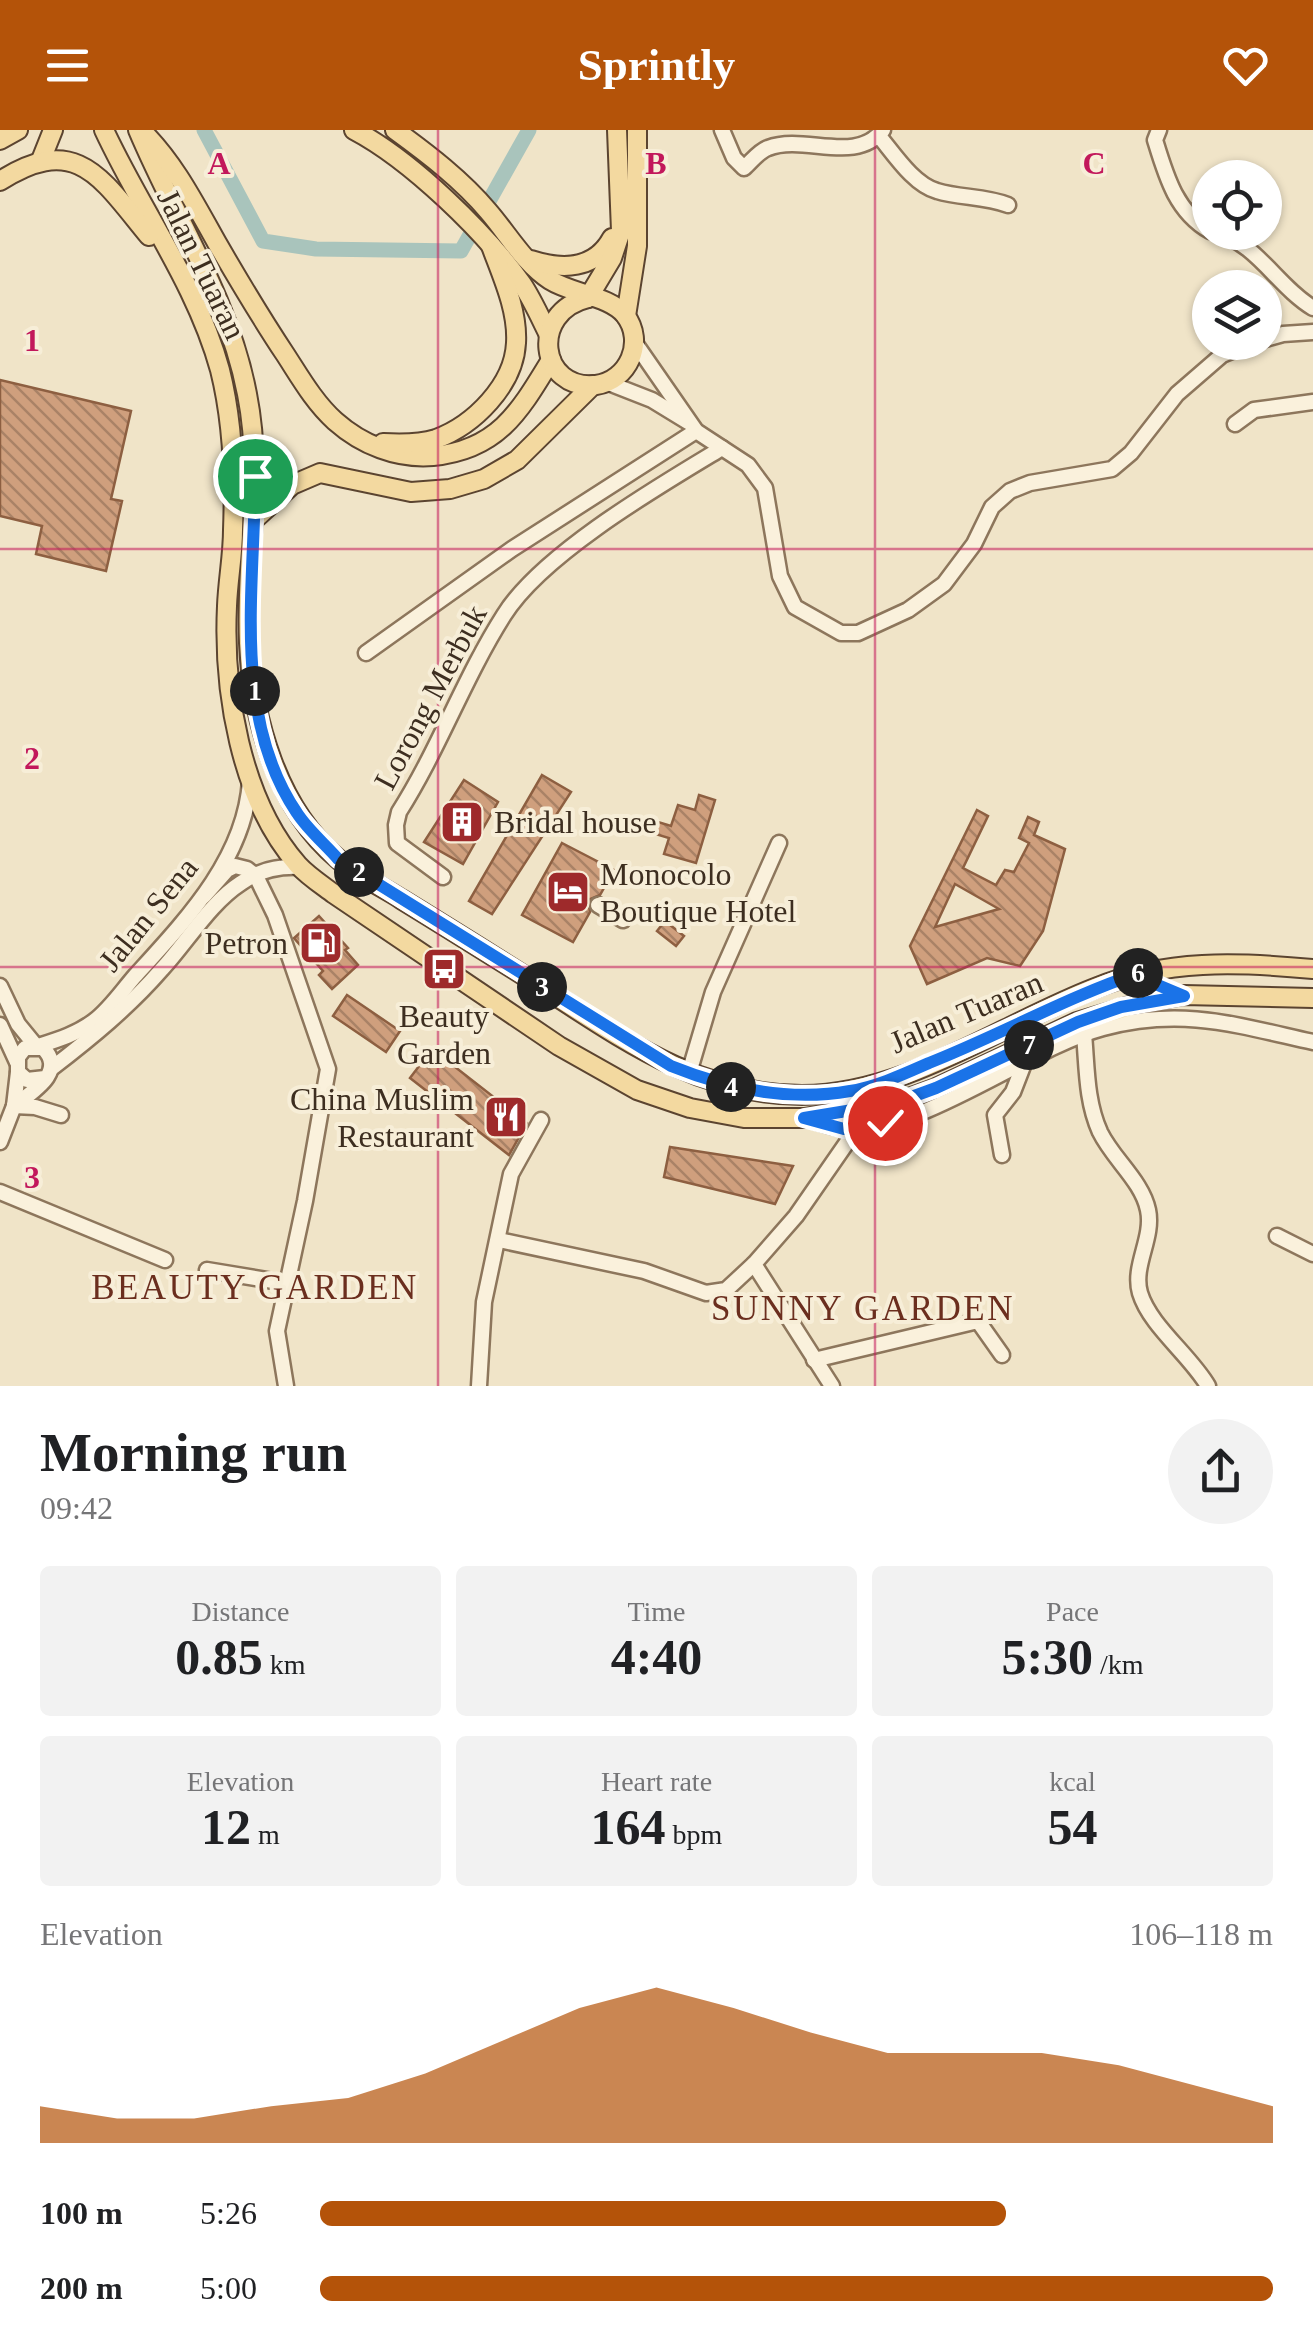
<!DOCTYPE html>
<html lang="en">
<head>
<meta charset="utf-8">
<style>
	:root { --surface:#fff; --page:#f2f2f2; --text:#202124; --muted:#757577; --accent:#b45309 }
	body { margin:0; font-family:"Times New Roman",serif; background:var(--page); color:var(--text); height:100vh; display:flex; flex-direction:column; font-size:38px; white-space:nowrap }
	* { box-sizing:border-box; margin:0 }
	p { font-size:32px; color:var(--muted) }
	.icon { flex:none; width:55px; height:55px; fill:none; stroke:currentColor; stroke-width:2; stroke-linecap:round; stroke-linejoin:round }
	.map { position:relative; height:1256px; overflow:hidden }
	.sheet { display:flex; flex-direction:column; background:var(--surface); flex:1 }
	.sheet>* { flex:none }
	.tools { position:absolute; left:1192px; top:30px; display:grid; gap:20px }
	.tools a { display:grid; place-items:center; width:90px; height:90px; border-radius:50%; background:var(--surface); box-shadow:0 2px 8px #0004; font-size:50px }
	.pin { position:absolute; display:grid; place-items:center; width:85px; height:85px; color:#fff; margin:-42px; border:5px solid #fff; border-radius:50%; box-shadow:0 2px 10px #0007 }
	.km { position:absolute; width:50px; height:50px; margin:-25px; border-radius:50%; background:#222; color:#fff; font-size:28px; line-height:50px; text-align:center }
	.round { display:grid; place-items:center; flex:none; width:105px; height:105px; border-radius:52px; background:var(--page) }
	.headline { display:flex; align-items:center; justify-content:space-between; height:170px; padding:0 40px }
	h1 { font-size:55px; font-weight:700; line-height:75px }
	.stats { display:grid; grid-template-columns:repeat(3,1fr); gap:15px; height:170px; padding:10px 40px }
	.stats div { display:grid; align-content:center; border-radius:10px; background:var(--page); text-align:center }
	.stats b { font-size:50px; font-weight:700 }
	.stats small { font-size:28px; font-weight:400 }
	.stats p { font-size:28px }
	.chart { height:280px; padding:20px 40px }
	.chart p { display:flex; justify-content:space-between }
	.chart svg { width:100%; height:180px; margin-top:10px; fill:var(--accent); opacity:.7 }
	ul { padding:0 40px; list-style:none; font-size:32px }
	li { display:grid; grid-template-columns:160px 120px 1fr; align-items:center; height:75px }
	li i { height:25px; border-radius:12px; background:var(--accent) }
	header { display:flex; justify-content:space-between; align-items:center; height:130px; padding:0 40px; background:var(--accent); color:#fff; font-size:45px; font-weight:700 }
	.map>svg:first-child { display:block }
</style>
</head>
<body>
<header><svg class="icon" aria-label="menu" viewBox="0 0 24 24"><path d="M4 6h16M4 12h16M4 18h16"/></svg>Sprintly<svg class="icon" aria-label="heart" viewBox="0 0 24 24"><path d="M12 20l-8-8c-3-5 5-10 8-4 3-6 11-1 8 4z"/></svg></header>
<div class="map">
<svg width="1313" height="1256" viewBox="0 0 1313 1256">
	<defs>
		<pattern id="building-back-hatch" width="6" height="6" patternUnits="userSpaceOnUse" patternTransform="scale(2.5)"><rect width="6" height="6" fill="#cf9f7d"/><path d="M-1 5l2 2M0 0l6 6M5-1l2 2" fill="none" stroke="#a98266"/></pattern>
	</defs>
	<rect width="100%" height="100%" fill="#f0e4c8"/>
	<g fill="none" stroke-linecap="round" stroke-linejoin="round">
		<path stroke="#a9c4bc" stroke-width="15" d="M 204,0 L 263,111 L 316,119 L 461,121 L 529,0"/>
	</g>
	<g fill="url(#building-back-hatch)" stroke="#8d5f41" stroke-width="2.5" fill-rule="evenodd">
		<path d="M 0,250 L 131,281 L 111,369 L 122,371 L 106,441 L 36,424 L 42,396 L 0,386 Z"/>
		<path d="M 542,645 L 571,662 L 492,784 L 469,771 Z"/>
		<path d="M 464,650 L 498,672 L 463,734 L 424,712 Z"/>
		<path d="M 699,665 L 715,670 L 696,733 L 664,724 L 669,708 L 652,703 L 655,691 L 671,696 L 678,675 L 695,680 Z"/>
		<path d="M 977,680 L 988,686 L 963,738 L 996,755 L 1005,740 L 1014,742 L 1029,713 L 1019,708 L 1028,687 L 1039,692 L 1034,705 L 1065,719 L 1043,801 L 1020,836 L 987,828 L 927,854 L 910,816 ZM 955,754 L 999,779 L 935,797 Z"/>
		<path d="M 562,713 L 614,740 L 600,765 L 588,770 L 590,782 L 573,812 L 522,785 Z"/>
		<path d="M 319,786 L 348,818 L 345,820 L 358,835 L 332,859 L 319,845 L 323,841 L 294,808 Z"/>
		<path d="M 665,791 L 684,806 L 676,816 L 657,801 Z"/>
		<path d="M 347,865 L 400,901 L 386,922 L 333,886 Z"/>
		<path d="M 432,919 L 527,993 L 509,1025 L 410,948 Z"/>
		<path d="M 670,1017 L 793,1036 L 775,1074 L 664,1047 Z"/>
	</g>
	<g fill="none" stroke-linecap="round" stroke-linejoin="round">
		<defs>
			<g id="minor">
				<path d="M 722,0 L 734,28 L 744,38 C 751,32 759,21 768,18 C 805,4 855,35 883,0"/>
				<path d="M 1159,0 L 1155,10 C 1166,46 1176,82 1210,101"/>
				<path d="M 879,6 C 894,24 914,55 937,61 C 960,68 985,66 1008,75"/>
				<path d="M 1215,102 C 1257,113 1277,156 1313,178"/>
				<path d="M 1265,209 L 1283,204 L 1313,202"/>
				<path d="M 635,213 L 696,301 L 748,335 L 765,358 L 780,446 L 795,477 L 841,503 L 858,503 L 908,480 L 944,454 L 974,414 L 992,377 L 1010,361 L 1030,353 L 1112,339 L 1131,323 L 1177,264 L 1222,225 L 1254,212"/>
				<path d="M 606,252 L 652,270 L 688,292"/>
				<path d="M 1235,294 L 1254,280 L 1313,272"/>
				<path d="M 366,523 L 512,419 L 696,301"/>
				<path d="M 443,747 L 397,713 L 396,695 L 399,682 C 439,619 464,548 504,485 C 542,424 659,356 722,318"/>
				<path d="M 204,766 L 227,740 L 235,736 L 247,739 L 256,746 L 275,785 L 328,939 L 305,1071 L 277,1201 L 286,1256"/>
				<path d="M 598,775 L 623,790"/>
				<path d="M 0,856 L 18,894 L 36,916"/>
				<path d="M 0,895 L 17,932"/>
				<path d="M 1084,904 C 1087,937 1086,971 1100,1002 C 1113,1029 1142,1051 1148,1080 C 1154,1108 1132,1136 1140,1163 C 1150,1196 1190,1225 1208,1256"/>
				<path d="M 38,916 C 57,910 77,904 94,891 C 109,880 122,861 135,846 C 185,791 245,729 250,651"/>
				<path d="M 52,938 C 91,908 129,877 162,839 C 187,812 210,773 241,753 C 259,740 278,736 300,737"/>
				<path d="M 689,943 L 713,862 L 779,713"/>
				<path d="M 14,976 C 32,962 67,942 43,918 L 25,918 L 18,927 L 18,942 L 27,950 L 45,948"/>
				<path d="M 14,976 L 35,977 L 61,985"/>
				<path d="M 805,988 C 817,991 829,997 842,998 C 917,1007 1028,918 1103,898 C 1182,877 1236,895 1313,912"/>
				<path d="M 0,1012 L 14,976 L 18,942"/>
				<path d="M 1002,1025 L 995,985 L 1013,962 L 1025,931"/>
				<path d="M 0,1062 L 165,1130"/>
				<path d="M 1277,1106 L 1313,1124"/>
				<path d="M 499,1110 L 644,1141 L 706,1163 L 726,1160 L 754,1134"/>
				<path d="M 207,1140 L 285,1153"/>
				<path d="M 814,1230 L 978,1191 L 1002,1225"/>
				<path d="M 479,1256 L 484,1172 L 511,1044 L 541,990"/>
				<path d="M 832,1256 L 754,1134 L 796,1086 L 857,998"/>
			</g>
			<g id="major">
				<path d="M 104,0 C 141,80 197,155 220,240 C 233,292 235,347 233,400 C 233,425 228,450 227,476 C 223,560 240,669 298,735 C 308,746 322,755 334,764 L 559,916 L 637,960 L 690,978 L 744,988 L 804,988 L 895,973 L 936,958 L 1077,892 L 1143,872 L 1184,865 L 1313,868"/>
				<path d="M 138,0 C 175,88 229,169 247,264 C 264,349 245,429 249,513 C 252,589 278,679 338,729 C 356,745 381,756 401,769 C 445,796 490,824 534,852 C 620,907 696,965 802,965 C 908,964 999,895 1095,858 C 1166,829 1238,832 1313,839"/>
				<path d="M 141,0 C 174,32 195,74 217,113 C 239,151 261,188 285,224 C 300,247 314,272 335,291 C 362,315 397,329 433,326 C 498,320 520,281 551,230"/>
				<path d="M 354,0 C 411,30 485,102 522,154 C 532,169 540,187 548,203"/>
				<path d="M 395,0 C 428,24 462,50 488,81 C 508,104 524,133 550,150 C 572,164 610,166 625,185 C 646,212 628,251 596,255 C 539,261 529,182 588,168"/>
				<path d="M 0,10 L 18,0"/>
				<path d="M 41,30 L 53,0"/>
				<path d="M 0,51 C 77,2 101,48 149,106"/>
				<path d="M 531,130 C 562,140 595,140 612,108"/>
				<path d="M 588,168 L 612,128 L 621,101 L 617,0"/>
				<path d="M 626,186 L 637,116 L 637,0"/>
				<path d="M 383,313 C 400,314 420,314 436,309 C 474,295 514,255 516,213 C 518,180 502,146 491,116"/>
				<path d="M 255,389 L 292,355 L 320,343 L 411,362 L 450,359 L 484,349 L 517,330 L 593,255"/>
			</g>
		</defs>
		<use href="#minor" stroke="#8d765c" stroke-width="19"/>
		<use href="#major" stroke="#5b4430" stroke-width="22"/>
		<use href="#minor" stroke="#faf1dc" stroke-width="14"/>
		<use href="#major" stroke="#f3d9a0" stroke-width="18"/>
	</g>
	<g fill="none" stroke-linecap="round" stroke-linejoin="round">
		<defs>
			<path id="route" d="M 255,346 C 255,456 231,586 297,683 C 308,700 325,714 338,729 L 671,936 C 728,959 788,972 850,961 C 876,957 904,944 929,933 C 1000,905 1067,867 1139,843 L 1153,853 L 1184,866 L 1121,877 L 1078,892 L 936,958 L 895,973 L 804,988 L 844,999 L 885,993"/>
		</defs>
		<use href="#route" stroke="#fff" stroke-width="20"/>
		<use href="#route" stroke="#1a73e8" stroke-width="12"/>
	</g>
	<path fill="none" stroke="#c2185b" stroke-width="2.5" stroke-opacity="0.55" d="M 438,0 L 438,1256M 875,0 L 875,1256M 0,419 L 1313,419M 0,837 L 1313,837"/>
	<defs>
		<symbol id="building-square" viewBox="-11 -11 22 22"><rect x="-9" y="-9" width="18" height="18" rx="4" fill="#9e2a2b" stroke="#f7eed8"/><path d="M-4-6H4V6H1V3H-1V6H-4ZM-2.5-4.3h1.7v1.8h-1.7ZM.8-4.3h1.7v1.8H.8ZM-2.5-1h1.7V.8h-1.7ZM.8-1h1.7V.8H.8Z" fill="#fff"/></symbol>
		<symbol id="hotel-square" viewBox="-11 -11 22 22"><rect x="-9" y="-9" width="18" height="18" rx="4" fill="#9e2a2b" stroke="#f7eed8"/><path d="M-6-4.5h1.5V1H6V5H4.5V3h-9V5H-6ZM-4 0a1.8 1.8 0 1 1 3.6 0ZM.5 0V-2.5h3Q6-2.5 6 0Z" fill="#fff"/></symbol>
		<symbol id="fuel-square" viewBox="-11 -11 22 22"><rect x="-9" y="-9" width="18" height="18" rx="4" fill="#9e2a2b" stroke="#f7eed8"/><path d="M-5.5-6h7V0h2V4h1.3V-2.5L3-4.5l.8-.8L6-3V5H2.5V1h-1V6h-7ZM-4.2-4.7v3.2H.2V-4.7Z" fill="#fff"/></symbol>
		<symbol id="bus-square" viewBox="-11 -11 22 22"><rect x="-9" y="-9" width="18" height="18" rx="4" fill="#9e2a2b" stroke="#f7eed8"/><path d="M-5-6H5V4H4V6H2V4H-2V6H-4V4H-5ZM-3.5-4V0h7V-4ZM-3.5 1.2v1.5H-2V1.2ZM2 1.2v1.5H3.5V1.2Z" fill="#fff"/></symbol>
		<symbol id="restaurant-square" viewBox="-11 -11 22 22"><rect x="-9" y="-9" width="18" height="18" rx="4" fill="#9e2a2b" stroke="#f7eed8"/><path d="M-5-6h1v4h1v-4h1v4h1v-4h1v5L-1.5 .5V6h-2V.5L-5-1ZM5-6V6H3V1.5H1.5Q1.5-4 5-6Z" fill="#fff"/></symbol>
	</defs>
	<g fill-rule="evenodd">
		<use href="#building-square" x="437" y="667" width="50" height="50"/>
		<use href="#hotel-square" x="543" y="737" width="50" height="50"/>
		<use href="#fuel-square" x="296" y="788" width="50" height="50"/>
		<use href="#bus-square" x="419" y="814" width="50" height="50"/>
		<use href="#restaurant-square" x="481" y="962" width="50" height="50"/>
	</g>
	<g text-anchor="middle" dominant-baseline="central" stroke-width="8" stroke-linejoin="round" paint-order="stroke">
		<g font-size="32" fill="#3d2e20" stroke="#f7eed8">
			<text transform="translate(202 134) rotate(64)">Jalan Tuaran</text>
			<text transform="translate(430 567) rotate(-62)">Lorong Merbuk</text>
			<text transform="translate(148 784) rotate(-51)">Jalan Sena</text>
			<text transform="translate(966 882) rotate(-23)">Jalan Tuaran</text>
		</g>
		<g font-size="32" fill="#3d2e20" stroke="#f7eed8" text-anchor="start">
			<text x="494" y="692">Bridal house</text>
			<text x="600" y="744">Monocolo<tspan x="600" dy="37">Boutique Hotel</tspan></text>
			<text x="288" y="813" text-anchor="end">Petron</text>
			<text x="444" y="886" text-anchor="middle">Beauty<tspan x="444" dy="37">Garden</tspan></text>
			<text x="474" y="969" text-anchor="end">China Muslim<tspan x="474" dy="37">Restaurant</tspan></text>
		</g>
		<g font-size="35" letter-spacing="2.5" fill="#6b2e1e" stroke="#f7eed8">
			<text x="255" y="1157">BEAUTY GARDEN</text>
			<text x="863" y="1178">SUNNY GARDEN</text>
		</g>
	</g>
	<g font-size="32" text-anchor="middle" font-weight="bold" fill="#c2185b" stroke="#f7eed8" stroke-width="8" stroke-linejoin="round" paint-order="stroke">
		<text x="219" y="44">A</text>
		<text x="656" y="44">B</text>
		<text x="1094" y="44">C</text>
		<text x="32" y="221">1</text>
		<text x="32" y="639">2</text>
		<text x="32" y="1058">3</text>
	</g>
</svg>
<div class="tools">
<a><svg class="icon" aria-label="locate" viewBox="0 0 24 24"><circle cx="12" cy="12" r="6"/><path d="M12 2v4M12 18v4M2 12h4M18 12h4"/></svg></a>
<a><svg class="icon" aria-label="layers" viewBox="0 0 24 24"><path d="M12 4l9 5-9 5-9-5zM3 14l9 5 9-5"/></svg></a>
</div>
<div class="pin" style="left:255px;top:346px;background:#1e9e55"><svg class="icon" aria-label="arrive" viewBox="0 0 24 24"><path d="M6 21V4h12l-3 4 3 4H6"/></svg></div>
<div class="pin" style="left:885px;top:993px;background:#d93025"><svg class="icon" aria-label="check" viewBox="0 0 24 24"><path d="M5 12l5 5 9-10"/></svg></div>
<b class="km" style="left:255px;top:561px">1</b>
<b class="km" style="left:359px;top:742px">2</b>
<b class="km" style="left:542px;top:857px">3</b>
<b class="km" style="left:731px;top:957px">4</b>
<b class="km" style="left:1138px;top:843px">6</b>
<b class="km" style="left:1029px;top:915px">7</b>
</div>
<section class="sheet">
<div class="headline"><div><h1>Morning run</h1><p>09:42</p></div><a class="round"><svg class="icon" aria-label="share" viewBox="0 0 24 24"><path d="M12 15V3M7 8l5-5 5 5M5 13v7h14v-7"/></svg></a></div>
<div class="stats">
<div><p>Distance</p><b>0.85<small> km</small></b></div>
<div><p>Time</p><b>4:40</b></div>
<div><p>Pace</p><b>5:30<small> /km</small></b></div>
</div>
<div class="stats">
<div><p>Elevation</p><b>12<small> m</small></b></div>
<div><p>Heart rate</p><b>164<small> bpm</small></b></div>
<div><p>kcal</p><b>54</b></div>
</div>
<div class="chart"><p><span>Elevation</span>106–118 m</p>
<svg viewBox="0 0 160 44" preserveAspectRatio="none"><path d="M0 44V35L10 38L20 38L30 35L40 33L50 27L60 19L70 11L80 6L90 11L100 17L110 22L120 22L130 22L140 25L150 30L160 35V44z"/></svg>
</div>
<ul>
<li><b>100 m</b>5:26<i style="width:72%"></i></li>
<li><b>200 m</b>5:00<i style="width:100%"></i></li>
</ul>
</section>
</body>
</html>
